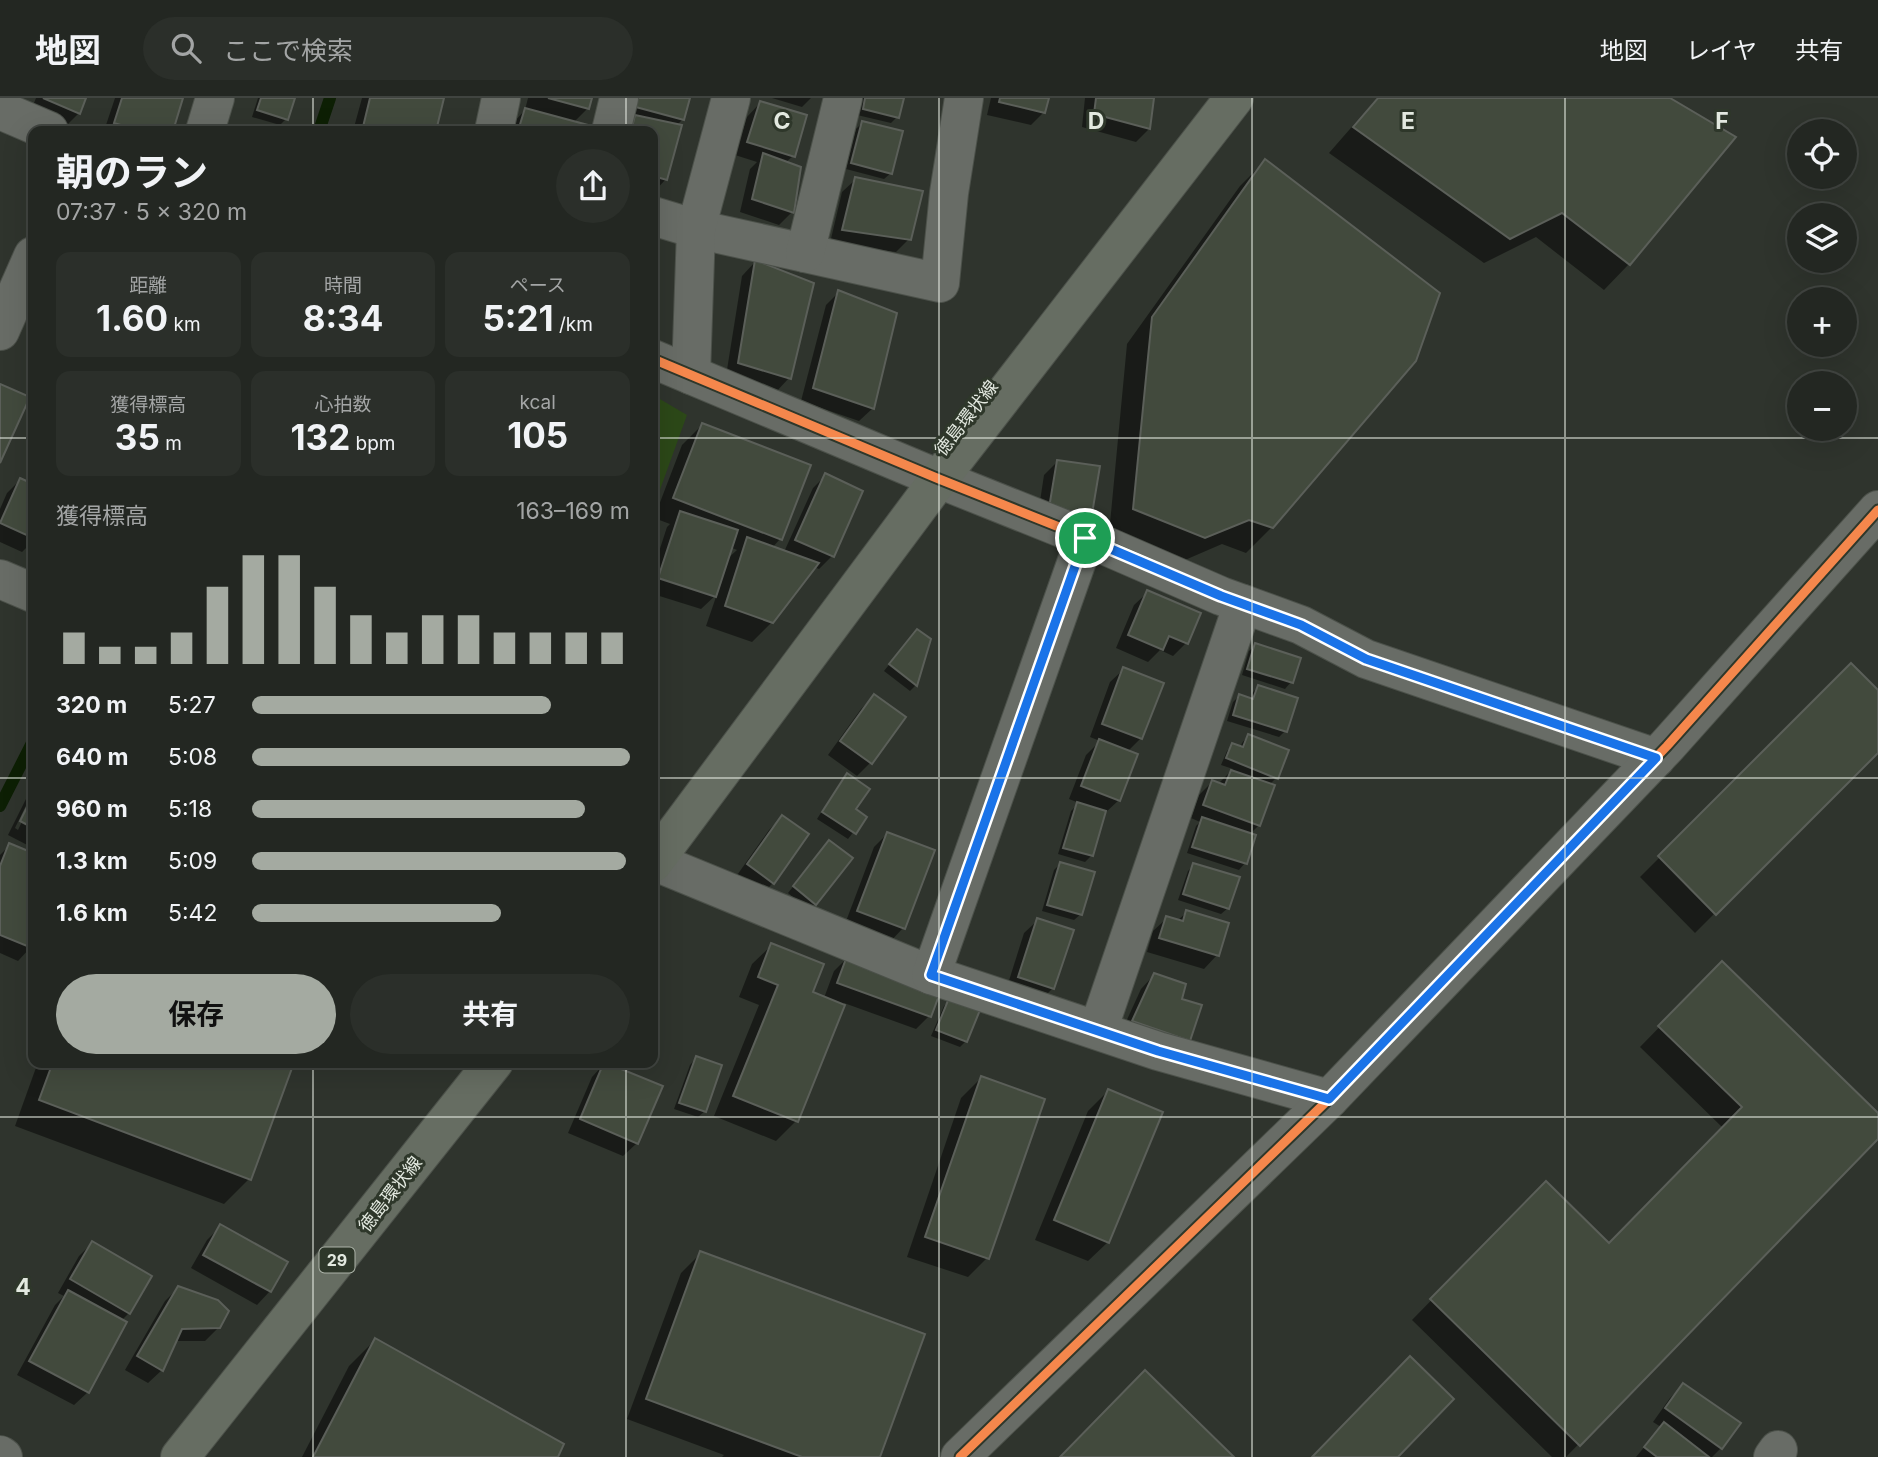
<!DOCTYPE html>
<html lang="ja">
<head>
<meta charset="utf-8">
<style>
	:root { --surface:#232722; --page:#2b2f2a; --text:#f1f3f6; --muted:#a3a5a5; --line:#404440; --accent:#a4aaa1 }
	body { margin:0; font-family:Inter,"Noto Sans JP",sans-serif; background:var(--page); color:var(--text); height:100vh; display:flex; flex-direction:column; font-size:26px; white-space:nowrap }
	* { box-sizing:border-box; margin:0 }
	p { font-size:23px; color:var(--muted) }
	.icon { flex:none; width:38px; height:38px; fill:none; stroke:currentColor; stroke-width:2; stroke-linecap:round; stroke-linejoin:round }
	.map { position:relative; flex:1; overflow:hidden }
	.sheet { position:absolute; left:28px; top:28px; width:630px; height:942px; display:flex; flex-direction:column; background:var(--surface); border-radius:14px; box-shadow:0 7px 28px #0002,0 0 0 2px var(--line) }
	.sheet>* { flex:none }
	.tools { position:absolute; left:1787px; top:21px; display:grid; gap:14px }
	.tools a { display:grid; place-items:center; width:70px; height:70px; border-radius:50%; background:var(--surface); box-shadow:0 7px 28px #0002,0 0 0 2px var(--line); font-size:35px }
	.pin { position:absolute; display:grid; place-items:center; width:60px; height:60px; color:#fff; margin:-30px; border:4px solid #fff; border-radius:50%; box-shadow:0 2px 7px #0007 }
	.round { display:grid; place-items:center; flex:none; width:74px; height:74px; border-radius:37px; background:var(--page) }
	.overview { display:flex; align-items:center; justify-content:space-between; height:119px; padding:0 28px }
	h1 { font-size:38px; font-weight:700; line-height:52px }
	.metrics { display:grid; grid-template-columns:repeat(3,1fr); gap:10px; height:119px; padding:7px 28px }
	.metrics div { display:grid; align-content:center; border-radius:14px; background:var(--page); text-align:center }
	.metrics b { font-size:35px; font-weight:700 }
	.metrics small { font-size:19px; font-weight:400 }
	.metrics p { font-size:19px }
	.chart { height:196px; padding:14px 28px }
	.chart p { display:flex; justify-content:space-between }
	.chart svg { width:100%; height:126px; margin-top:7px; stroke:var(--accent); stroke-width:6 }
	.button { display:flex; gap:14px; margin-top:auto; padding:14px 28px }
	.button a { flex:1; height:80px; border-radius:42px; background:var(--accent); color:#111; font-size:28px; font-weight:700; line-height:80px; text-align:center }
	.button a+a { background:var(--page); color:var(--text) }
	ul { padding:0 28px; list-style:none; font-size:23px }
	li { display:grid; grid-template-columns:112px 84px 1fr; align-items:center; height:52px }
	li i { height:18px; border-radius:9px; background:var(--accent) }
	header { display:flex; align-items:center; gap:42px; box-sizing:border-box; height:98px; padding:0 35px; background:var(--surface); border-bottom:2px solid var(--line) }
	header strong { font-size:33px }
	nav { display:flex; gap:38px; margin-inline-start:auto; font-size:24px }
	.search { width:490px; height:63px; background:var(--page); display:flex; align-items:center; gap:18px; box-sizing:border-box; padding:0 24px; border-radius:38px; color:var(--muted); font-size:26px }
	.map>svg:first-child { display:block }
</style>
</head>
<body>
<header>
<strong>地図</strong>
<div class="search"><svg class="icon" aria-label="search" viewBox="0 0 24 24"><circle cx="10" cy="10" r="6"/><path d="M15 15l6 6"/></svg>ここで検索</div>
<nav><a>地図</a><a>レイヤ</a><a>共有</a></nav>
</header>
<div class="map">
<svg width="1878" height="1359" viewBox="0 0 1878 1359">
	<rect width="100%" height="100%" fill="#2f342d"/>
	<path fill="#2c4818" d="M 653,297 L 687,317 L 653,411 Z"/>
	<g fill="#0007" fill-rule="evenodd">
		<path d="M 36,0 L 84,0 L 79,15 L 66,28 L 30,15 Z"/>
		<path d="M 115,0 L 181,0 L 171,33 L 104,33 Z"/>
		<path d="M 258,0 L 293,0 L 286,21 L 280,27 L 252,19 Z"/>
		<path d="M 362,0 L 442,0 L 434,33 L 353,33 Z"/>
		<path d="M 528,0 L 591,0 L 588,10 L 573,25 L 585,28 L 584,33 L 510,33 L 512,26 L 525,12 Z"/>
		<path d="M 626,0 L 688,0 L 683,21 L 676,28 L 666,81 L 653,95 L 653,33 L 622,33 Z"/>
		<path d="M 772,0 L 811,0 L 802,9 Z"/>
		<path d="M 862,0 L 902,0 L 897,19 L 891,25 L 857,17 Z"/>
		<path d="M 991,0 L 1047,0 L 1044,14 L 1031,27 L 987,17 Z"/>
		<path d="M 1085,0 L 1152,0 L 1149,31 L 1136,44 L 1082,29 Z"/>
		<path d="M 1377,0 L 1667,0 L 1733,39 L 1629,166 L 1604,192 L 1536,139 L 1484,165 L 1329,55 Z"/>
		<path d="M 760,5 L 793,58 L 785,65 L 792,114 L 779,127 L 740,114 L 750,71 L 757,64 L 735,57 L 747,19 Z"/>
		<path d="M 862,25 L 891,75 L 884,81 L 846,71 L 856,31 Z"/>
		<path d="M 1265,63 L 1272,429 L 1246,455 L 1222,446 L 1178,465 L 1109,436 L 1127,246 L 1240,88 Z"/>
		<path d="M 856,81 L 909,141 L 896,154 L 830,145 L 842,94 Z"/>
		<path d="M 755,164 L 789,280 L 776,294 L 726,278 L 742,178 Z"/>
		<path d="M 839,194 L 873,310 L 859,323 L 801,303 L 826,207 Z"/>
		<path d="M 702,327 L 780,441 L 772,450 L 784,454 L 813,390 L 826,377 L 832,458 L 819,471 L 814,469 L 772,524 L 752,544 L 706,528 L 717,496 L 701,511 L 653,496 L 653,472 L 667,429 L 670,426 L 654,420 L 682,347 ZM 730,449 L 737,452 L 726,462 Z"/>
		<path d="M 1057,364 L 1091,415 L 1077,428 L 1037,423 L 1044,377 Z"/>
		<path d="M 33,374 L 33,443 L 22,454 L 0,444 L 0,411 L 7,395 L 20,382 L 28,385 Z"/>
		<path d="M 1148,494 L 1186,545 L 1173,558 L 1160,552 L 1148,564 L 1116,550 L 1134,507 Z"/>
		<path d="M 911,539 L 929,542 L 916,587 L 910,593 L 884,573 Z"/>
		<path d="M 1256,547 L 1299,562 L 1291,584 L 1285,591 L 1242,577 L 1249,553 Z"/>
		<path d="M 1851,568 L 1878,594 L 1878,652 L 1695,835 L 1640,779 Z"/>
		<path d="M 1124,571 L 1141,640 L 1127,654 L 1119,702 L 1105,715 L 1103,715 L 1092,757 L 1085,764 L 1058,756 L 1071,713 L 1079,705 L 1069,701 L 1086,657 L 1100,643 L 1090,639 L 1110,584 Z"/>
		<path d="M 1258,589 L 1285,633 L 1279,639 L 1227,623 L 1233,604 L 1239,598 L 1250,602 L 1252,595 Z"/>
		<path d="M 874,598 L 903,619 L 870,665 L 857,678 L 828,657 L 861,611 Z"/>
		<path d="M 1248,638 L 1276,680 L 1269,687 L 1259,727 L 1249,737 L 1254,738 L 1245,765 L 1239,772 L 1187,755 L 1196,728 L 1200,724 L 1191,720 L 1199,697 L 1212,684 L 1218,686 L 1233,671 L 1221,667 L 1227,653 L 1233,647 L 1240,650 L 1242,645 Z"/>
		<path d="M 847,677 L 854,712 L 865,719 L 848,741 L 817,721 L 841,683 Z"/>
		<path d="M 33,687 L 33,693 L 15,730 L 18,732 L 33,701 L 33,750 L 8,737 Z"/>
		<path d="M 782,719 L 773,785 L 760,798 L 735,780 L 769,732 Z"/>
		<path d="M 887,736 L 903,830 L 890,844 L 845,826 L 874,749 Z"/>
		<path d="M 10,747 L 33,757 L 33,843 L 31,849 L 18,863 L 0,855 L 0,757 Z"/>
		<path d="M 823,751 L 815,806 L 809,812 L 788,795 Z"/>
		<path d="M 1060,766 L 1081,816 L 1074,822 L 1042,813 L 1054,772 Z"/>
		<path d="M 1194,767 L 1228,810 L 1221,816 L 1178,802 L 1188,773 Z"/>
		<path d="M 1187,814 L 1227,826 L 1217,857 L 1204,871 L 1147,854 L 1153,833 L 1167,820 L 1177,823 Z"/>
		<path d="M 1038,822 L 1053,890 L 1040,903 L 1006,892 L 1024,835 Z"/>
		<path d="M 772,847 L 811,895 L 824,900 L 834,873 L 847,860 L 929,918 L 916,931 L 844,905 L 796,1023 L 776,1043 L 714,1018 L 759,907 L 739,899 L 752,866 Z"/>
		<path d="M 1722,865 L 1878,1018 L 1878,1039 L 1566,1359 L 1552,1359 L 1412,1222 L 1546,1085 L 1609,1147 L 1723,1030 L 1640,949 Z"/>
		<path d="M 1154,877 L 1179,902 L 1188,942 L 1120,937 L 1141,891 Z"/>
		<path d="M 950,902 L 966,943 L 960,949 L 931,938 L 944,908 Z"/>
		<path d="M 696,960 L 705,1013 L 698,1019 L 674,1011 L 690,967 Z"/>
		<path d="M 38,964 L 271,964 L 249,1081 L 224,1106 L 15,1028 Z"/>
		<path d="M 605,965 L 637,1045 L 623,1058 L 568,1035 L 592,979 Z"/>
		<path d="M 981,980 L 987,1160 L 968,1179 L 907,1159 L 961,1000 Z"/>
		<path d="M 1108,993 L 1108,1144 L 1088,1163 L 1035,1142 L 1088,1013 Z"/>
		<path d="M 220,1129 L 270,1193 L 257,1207 L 191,1170 L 207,1142 Z"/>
		<path d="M 92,1145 L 129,1215 L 121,1223 L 88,1294 L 74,1307 L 17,1277 L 55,1207 L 64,1198 L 58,1195 L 79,1158 Z"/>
		<path d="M 701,1155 L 878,1359 L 722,1359 L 724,1357 L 627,1321 L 681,1175 Z"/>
		<path d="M 178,1190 L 219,1229 L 205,1243 L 175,1243 L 162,1272 L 148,1285 L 125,1272 L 165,1203 Z"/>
		<path d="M 375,1242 L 556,1359 L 302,1359 L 349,1268 Z"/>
		<path d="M 1684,1287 L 1721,1350 L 1712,1359 L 1636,1359 L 1661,1329 L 1653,1324 L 1670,1300 Z"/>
	</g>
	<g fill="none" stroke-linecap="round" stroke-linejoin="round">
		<g stroke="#0d1f04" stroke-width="12">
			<path d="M 319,33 L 330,0"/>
			<path d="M 0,708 L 33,643"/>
		</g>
	</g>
	<g fill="#424a3d" stroke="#5b5f59" stroke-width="2">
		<path d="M 43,0 L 86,0 L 80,16 Z"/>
		<path d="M 122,0 L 183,0 L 173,33 L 141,33 L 114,25 Z"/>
		<path d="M 261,0 L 295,0 L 288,22 L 257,12 Z"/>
		<path d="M 370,0 L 444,0 L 436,33 L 362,33 Z"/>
		<path d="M 548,0 L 592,0 L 589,11 Z"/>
		<path d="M 634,0 L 690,0 L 684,22 L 632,8 Z"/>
		<path d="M 865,0 L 904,0 L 899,20 L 863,11 Z"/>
		<path d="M 1000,0 L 1049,0 L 1045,15 L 999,4 Z"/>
		<path d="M 1096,0 L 1154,0 L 1150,31 L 1094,16 Z"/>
		<path d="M 1378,0 L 1670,0 L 1736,39 L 1630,167 L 1562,115 L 1510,141 L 1353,29 Z"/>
		<path d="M 760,3 L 807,17 L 795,59 L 747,44 Z"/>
		<path d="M 525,10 L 588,27 L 586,33 L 518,33 Z"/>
		<path d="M 635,17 L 682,27 L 667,82 L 653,78 L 653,33 L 631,33 Z"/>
		<path d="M 862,23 L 903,33 L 892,76 L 851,65 Z"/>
		<path d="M 763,55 L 801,69 L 794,115 L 752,101 Z"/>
		<path d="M 1265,61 L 1440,195 L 1416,263 L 1273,430 L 1249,422 L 1205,440 L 1133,411 L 1152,219 Z"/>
		<path d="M 855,79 L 923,93 L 911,142 L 842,132 Z"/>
		<path d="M 755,162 L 814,185 L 791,281 L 738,265 Z"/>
		<path d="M 838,192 L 897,215 L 874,311 L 813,290 Z"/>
		<path d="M 0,286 L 30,299 L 0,365 Z"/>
		<path d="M 702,325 L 811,367 L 782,442 L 673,400 Z"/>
		<path d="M 1057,362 L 1100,368 L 1092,416 L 1049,410 Z"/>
		<path d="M 825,375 L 863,393 L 834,459 L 795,442 Z"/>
		<path d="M 20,380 L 33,386 L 33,440 L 0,425 Z"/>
		<path d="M 680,413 L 738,432 L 716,499 L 658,480 Z"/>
		<path d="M 747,439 L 819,465 L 773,525 L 725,508 Z"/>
		<path d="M 1147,492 L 1201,515 L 1188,546 L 1169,538 L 1163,552 L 1128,537 Z"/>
		<path d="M 917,531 L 931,541 L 917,588 L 889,566 Z"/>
		<path d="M 1255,545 L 1301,560 L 1293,585 L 1247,571 Z"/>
		<path d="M 1851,565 L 1878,592 L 1878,655 L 1716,817 L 1658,758 Z"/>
		<path d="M 1123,569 L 1164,585 L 1142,641 L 1102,626 Z"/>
		<path d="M 1258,587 L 1298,600 L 1287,634 L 1233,617 L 1239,596 L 1253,601 Z"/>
		<path d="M 874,596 L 906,619 L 872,666 L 840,643 Z"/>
		<path d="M 1248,636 L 1289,652 L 1278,681 L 1226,660 L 1232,645 L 1243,649 Z"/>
		<path d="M 1099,641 L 1138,656 L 1120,703 L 1081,688 Z"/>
		<path d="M 1231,672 L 1275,687 L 1260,728 L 1203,707 L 1212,682 L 1225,687 Z"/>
		<path d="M 847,675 L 870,691 L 856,711 L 867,719 L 856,736 L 822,714 Z"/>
		<path d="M 33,697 L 33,730 L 20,723 Z"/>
		<path d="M 1077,704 L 1106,713 L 1093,758 L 1063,750 Z"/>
		<path d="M 782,717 L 809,736 L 774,786 L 747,766 Z"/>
		<path d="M 1202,719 L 1256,737 L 1247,766 L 1192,749 Z"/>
		<path d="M 887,734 L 935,752 L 905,831 L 857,813 Z"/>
		<path d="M 829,742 L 853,760 L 816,807 L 793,788 Z"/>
		<path d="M 9,745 L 33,755 L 32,850 L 0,837 L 0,768 Z"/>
		<path d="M 1060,764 L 1095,774 L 1082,817 L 1047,807 Z"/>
		<path d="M 1193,765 L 1240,779 L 1229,811 L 1183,796 Z"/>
		<path d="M 1186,812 L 1229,825 L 1219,858 L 1159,840 L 1166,818 L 1183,823 Z"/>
		<path d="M 1037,820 L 1074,832 L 1054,891 L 1018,879 Z"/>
		<path d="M 771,845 L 824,866 L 813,894 L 845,907 L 798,1024 L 733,998 L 778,887 L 758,879 Z"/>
		<path d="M 847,858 L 941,892 L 931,919 L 837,885 Z"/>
		<path d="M 1722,863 L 1878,1015 L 1878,1041 L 1580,1348 L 1430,1201 L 1546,1083 L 1609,1145 L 1742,1009 L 1658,928 Z"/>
		<path d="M 1154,875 L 1186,886 L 1182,901 L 1202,907 L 1190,943 L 1132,923 Z"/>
		<path d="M 949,900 L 980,912 L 967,944 L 936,932 Z"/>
		<path d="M 696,958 L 722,967 L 706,1014 L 679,1005 Z"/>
		<path d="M 53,964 L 276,964 L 292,970 L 251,1082 L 39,1002 Z"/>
		<path d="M 604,964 L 663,988 L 638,1046 L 580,1021 Z"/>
		<path d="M 981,978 L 1045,1001 L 989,1161 L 925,1139 Z"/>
		<path d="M 1108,991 L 1163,1014 L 1109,1145 L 1054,1122 Z"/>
		<path d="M 220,1126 L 288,1164 L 271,1194 L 203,1157 Z"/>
		<path d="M 92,1143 L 152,1178 L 130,1216 L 70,1181 Z"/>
		<path d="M 700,1153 L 925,1236 L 880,1359 L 802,1359 L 646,1301 Z"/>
		<path d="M 178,1188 L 218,1202 L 229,1213 L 220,1230 L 182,1231 L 163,1273 L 137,1258 Z"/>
		<path d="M 68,1192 L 127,1224 L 89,1295 L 29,1263 Z"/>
		<path d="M 375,1240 L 564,1346 L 558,1359 L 313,1359 Z"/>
		<path d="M 1410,1258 L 1454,1301 L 1398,1359 L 1312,1359 Z"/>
		<path d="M 1145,1272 L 1234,1359 L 1060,1359 Z"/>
		<path d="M 1683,1285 L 1741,1325 L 1722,1351 L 1665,1310 Z"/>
		<path d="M 1664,1324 L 1709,1359 L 1657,1359 L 1644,1349 Z"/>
	</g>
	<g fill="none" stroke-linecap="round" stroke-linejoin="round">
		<defs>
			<g id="minor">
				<path d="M 0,12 L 49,33"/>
				<path d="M 205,33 L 215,0"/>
				<path d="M 494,33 L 501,0"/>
				<path d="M 611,33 L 619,0"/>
				<path d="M 653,118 L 696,131 L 940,185 L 949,95 L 964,0"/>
				<path d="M 805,155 L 843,0"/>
				<path d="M 0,233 L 33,158"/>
				<path d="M 653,261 L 939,381 L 1099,445 L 1221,498 L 1301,527 L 1366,561 L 1656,660"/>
				<path d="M 691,277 L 696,131 L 731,0"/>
				<path d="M 0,481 L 33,495"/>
				<path d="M 653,763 L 931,877 L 1158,953 L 1329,1001"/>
				<path d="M 931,877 L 1085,440"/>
				<path d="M 1098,932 L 1243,506"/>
				<path d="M 0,1357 L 3,1359"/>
				<path d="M 960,1359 L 1329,1001 L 1667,648 L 1878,412"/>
				<path d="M 1773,1359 L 1778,1352"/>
			</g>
			<g id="major">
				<path d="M 653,765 L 939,381 L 1234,0"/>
				<path d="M 180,1359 L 494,964"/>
			</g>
		</defs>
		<use href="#minor" stroke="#4c514a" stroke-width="40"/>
		<use href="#major" stroke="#4c514a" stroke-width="40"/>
		<use href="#minor" stroke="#686c66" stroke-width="38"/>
		<use href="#major" stroke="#666d62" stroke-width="38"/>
		<defs>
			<g id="cycleway">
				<path d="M 653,261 L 939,381 L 1099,445 L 1221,498 L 1301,527 L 1366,561 L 1656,660"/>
				<path d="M 960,1359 L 1329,1001 L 1667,648 L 1878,412"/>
			</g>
		</defs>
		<use href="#cycleway" stroke="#2e372a" stroke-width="13"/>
		<use href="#cycleway" stroke="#f5874c" stroke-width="9"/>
	</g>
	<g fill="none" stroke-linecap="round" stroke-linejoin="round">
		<defs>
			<path id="route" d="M 1085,440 L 1221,498 L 1301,527 L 1366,561 L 1656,660 L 1329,1001 L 1158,953 L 931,877 Z"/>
		</defs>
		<use href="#route" stroke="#fff" stroke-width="14"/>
		<use href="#route" stroke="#1a73e8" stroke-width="9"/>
	</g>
	<path fill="none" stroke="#e3e9e0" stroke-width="2" stroke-opacity="0.55" d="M 313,0 L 313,33M 626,0 L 626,33M 939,0 L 939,1359M 1252,0 L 1252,1359M 1565,0 L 1565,1359M 0,340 L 33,340M 653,340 L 1878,340M 0,680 L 33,680M 653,680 L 1878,680M 313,964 L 313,1359M 626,964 L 626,1359M 0,1019 L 1878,1019"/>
	<g text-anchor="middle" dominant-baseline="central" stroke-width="6" stroke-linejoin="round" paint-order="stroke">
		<rect fill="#2e372a" stroke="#adb4a9" stroke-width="2" x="319.5" y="1149.5" width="35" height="25" rx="5"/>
		<g font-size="16" font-weight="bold" fill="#e3e9e0">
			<text x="337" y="1162">29</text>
		</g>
		<g font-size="18" fill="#e3e9e0" stroke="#2e372a">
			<text transform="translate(966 320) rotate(-52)">徳島環状線</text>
			<text transform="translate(390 1096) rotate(-52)">徳島環状線</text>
		</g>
	</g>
	<g font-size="23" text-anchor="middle" font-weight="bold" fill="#e3e9e0" stroke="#2e372a" stroke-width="6" stroke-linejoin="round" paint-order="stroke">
		<text x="782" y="31">C</text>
		<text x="1096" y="31">D</text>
		<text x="1408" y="31">E</text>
		<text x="1722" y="31">F</text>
		<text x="23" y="1197">4</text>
	</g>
</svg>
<div class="tools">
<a><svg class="icon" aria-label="locate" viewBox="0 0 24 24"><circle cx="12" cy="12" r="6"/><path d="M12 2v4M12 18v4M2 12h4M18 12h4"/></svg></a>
<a><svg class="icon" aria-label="layers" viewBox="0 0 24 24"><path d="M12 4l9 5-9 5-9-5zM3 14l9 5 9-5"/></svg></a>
<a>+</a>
<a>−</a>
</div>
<div class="pin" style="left:1085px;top:440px;background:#1e9e55"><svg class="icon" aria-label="arrive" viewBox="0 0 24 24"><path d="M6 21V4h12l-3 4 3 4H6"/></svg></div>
<section class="sheet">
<div class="overview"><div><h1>朝のラン</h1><p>07:37 · 5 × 320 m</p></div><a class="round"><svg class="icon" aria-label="share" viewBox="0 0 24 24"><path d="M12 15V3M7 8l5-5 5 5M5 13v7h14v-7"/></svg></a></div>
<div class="metrics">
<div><p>距離</p><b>1.60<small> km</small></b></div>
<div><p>時間</p><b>8:34</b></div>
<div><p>ペース</p><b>5:21<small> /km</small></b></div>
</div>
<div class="metrics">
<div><p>獲得標高</p><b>35<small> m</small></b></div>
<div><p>心拍数</p><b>132<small> bpm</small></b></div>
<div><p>kcal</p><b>105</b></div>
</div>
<div class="chart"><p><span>獲得標高</span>163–169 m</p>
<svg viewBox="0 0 160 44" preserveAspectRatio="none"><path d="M5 44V33M15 44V38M25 44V38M35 44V33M45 44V17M55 44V6M65 44V6M75 44V17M85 44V27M95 44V33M105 44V27M115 44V27M125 44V33M135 44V33M145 44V33M155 44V33"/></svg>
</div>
<ul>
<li><b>320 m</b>5:27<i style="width:79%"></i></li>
<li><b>640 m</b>5:08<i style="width:100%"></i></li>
<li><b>960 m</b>5:18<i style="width:88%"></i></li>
<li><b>1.3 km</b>5:09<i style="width:99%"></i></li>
<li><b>1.6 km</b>5:42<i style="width:66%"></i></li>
</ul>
<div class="button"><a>保存</a><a>共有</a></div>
</section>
</div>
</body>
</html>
